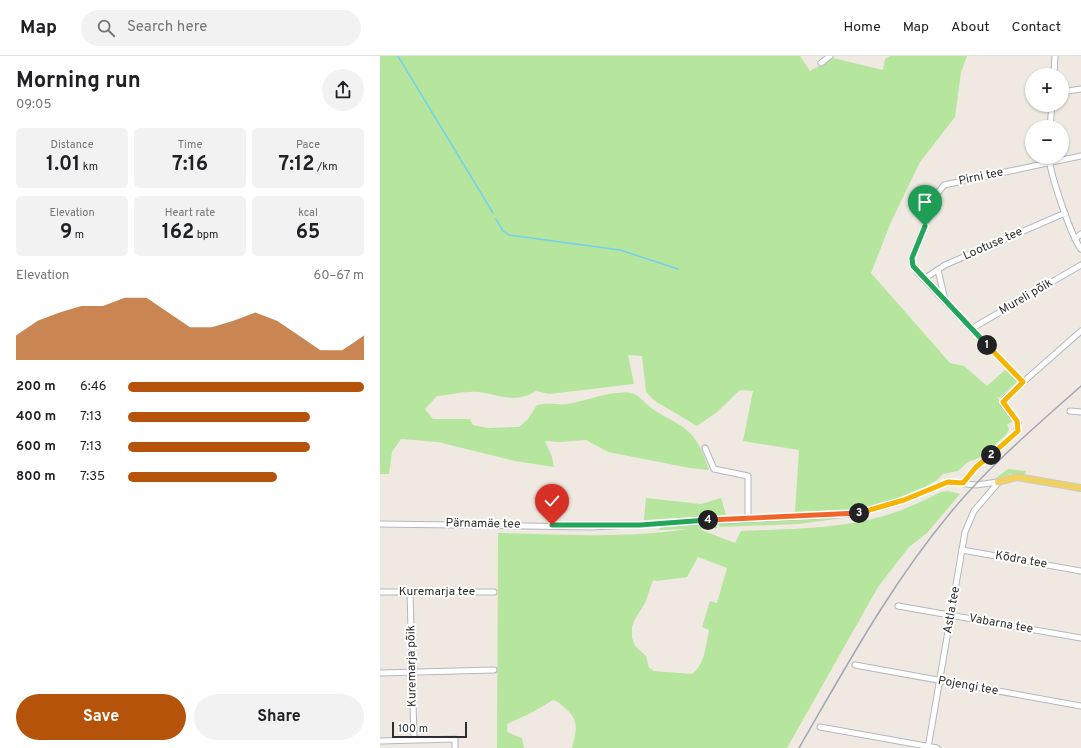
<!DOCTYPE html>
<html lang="en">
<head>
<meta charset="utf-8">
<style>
	:root { --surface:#fff; --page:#f2f2f2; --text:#202124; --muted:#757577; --line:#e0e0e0; --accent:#b45309 }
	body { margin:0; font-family:Overpass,sans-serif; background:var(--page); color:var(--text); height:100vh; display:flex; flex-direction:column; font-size:15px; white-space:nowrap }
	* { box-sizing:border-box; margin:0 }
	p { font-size:13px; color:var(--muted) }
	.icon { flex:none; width:22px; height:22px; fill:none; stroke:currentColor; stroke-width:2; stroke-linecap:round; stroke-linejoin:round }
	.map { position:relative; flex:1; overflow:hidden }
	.panel { display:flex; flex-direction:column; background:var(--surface); width:380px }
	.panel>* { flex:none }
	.controls { position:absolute; left:645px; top:12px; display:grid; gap:8px }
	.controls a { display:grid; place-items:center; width:44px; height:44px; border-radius:50%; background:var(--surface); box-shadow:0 1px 3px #0004; font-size:20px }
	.scale { position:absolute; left:12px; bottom:10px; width:75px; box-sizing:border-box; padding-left:4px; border:2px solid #2e2e2e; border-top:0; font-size:11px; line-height:14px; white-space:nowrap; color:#2e2e2e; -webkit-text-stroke:3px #fff; paint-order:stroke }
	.pin { position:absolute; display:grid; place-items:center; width:34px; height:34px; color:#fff; margin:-41px -17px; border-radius:50% 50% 50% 0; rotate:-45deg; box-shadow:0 0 4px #0007 }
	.pin .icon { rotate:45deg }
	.km { position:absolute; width:20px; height:20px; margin:-10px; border-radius:50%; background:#222; color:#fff; font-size:11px; line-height:20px; text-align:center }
	.round { display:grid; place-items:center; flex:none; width:42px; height:42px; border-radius:21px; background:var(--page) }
	.overview { display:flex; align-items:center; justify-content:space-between; height:68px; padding:0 16px }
	h1 { font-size:22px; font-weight:700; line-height:30px }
	.metrics { display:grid; grid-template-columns:repeat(3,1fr); gap:6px; height:68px; padding:4px 16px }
	.metrics div { display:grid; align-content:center; border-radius:6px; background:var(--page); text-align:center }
	.metrics b { font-size:20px; font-weight:700 }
	.metrics small { font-size:11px; font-weight:400 }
	.metrics p { font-size:11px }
	.chart { height:112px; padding:8px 16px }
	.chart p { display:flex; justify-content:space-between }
	.chart svg { width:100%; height:72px; margin-top:4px; fill:var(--accent); opacity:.7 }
	.primary-button { display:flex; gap:8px; margin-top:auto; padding:8px 16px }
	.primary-button a { flex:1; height:46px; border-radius:24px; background:var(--accent); color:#fff; font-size:16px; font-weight:700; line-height:46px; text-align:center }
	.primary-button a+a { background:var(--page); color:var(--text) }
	ul { padding:0 16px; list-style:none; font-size:13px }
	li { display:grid; grid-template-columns:64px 48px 1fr; align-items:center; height:30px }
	li i { height:10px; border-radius:5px; background:var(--accent) }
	header { display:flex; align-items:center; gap:24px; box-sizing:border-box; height:56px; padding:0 20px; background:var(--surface); border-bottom:1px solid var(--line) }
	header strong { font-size:19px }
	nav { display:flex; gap:22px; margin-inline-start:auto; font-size:14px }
	.search { width:280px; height:36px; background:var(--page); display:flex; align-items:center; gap:10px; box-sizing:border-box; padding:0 14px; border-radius:22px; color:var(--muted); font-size:15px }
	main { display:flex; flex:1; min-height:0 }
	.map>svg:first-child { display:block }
</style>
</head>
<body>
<header>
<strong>Map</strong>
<div class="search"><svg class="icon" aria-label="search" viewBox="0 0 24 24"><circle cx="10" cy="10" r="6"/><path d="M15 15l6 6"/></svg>Search here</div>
<nav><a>Home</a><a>Map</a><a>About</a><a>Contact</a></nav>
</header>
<main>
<section class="panel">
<div class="overview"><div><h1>Morning run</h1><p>09:05</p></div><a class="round"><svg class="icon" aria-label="share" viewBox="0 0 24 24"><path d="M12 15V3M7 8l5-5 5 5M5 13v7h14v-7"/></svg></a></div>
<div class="metrics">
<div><p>Distance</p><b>1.01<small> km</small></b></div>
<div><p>Time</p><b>7:16</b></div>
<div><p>Pace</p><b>7:12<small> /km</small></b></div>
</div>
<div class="metrics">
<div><p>Elevation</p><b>9<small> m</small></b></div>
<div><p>Heart rate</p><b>162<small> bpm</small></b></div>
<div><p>kcal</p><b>65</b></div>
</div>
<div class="chart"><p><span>Elevation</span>60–67 m</p>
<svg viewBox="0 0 160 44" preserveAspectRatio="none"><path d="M0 44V29L10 20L20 15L30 11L40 11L50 6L60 6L70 15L80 24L90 24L100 20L110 15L120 20L130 29L140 38L150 38L160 29V44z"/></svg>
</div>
<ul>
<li><b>200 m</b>6:46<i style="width:100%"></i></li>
<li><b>400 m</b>7:13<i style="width:77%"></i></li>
<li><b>600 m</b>7:13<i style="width:77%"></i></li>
<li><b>800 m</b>7:35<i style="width:63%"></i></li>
</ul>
<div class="primary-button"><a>Save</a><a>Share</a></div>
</section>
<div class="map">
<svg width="701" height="692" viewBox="0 0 701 692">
	<rect width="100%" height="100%" fill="#efe9e1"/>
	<g fill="#b6e59e" fill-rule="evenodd">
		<path d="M 0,0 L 420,0 L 430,15 L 453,2 L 503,14 L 505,3 L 510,0 L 587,0 L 581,16 L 575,61 L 540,106 L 511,166 L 491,217 L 570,307 L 584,310 L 607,330 L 626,313 L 637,326 L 619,342 L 616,339 L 633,365 L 627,369 L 629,373 L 626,379 L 601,401 L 588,406 L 578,415 L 563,418 L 557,424 L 545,431 L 518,442 L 484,453 L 415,456 L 419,394 L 363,385 L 373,335 L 360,334 L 337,356 L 317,370 L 275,345 L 266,336 L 262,300 L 248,299 L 254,328 L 169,338 L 156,335 C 134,348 121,339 98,336 C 85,335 70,339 57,340 L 45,353 L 53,363 L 90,363 L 93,369 L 108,372 L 139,371 L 148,363 L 157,349 C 171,346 176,349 187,348 C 208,345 229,334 251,337 C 259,338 266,349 273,353 C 285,362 301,367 311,378 C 320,388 325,402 329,414 L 310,412 L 228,396 L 206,384 L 180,386 L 165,385 L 172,401 L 174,411 L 135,405 L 58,386 L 21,383 L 12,396 L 9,418 L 0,418 Z"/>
		<path d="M 628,413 L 646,415 L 645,419 L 631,418 L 612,425 Z"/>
		<path d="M 568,435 L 580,438 L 547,477 L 529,491 L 498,531 L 407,692 L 192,692 C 196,676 200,665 186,653 C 182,649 179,646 173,644 L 153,656 L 127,668 L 127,676 L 142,682 L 144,692 L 117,692 L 118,477 C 180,478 246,483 307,473 L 278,474 L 281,471 L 337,467 L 337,472 L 319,473 L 355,487 L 361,475 C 408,473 458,473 504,460 C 524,454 543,445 561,436 ZM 318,501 L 347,512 L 337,547 L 330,545 L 322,571 L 329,574 C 326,588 325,609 312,618 L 274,615 L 269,612 L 266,600 L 255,590 L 252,582 L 252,571 L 254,565 L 265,547 L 273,524 L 277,525 L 307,521 Z"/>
		<path d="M 266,442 L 321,448 L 341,442 L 346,459 L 264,464 Z"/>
		<path d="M 470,461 L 419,468 L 339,471 L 339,467 Z"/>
	</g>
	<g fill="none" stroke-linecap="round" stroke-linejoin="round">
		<g stroke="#75cff0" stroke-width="1.5">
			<path d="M 18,0 L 113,157"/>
			<path d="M 116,163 L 123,175 L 129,179 L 240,194 L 298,213"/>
		</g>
		<defs>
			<g id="minor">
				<path d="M 441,7 L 450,0"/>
				<path d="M 674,19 L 675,0"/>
				<path d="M 682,36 L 701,33"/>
				<path d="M 670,71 L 672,49"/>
				<path d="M 669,101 C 670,118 691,180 701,193"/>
				<path d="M 695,183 L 701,178"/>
				<path d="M 558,214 L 565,244"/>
				<path d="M 544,223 L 565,209 L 685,157"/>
				<path d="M 592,274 L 596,270 L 701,209"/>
				<path d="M 643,327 L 537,216 L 532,206 L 532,202 L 557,138 L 564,129 L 701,100"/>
				<path d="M 690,355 L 701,356"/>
				<path d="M 325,392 L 334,413 L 368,420 L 368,462"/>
				<path d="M 583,427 L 596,411 L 636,377 L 638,367 L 623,348 L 624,343 L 701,275"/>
				<path d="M 0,468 L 211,471 L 473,458 L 524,444 L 568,426 L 596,429 L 618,426"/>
				<path d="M 582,494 L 701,515"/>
				<path d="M 0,536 L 114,536"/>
				<path d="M 30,536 L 34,683"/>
				<path d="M 518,550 L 701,582"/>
				<path d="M 475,609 L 701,650"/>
				<path d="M 0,617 L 114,614"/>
				<path d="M 440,671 L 557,692"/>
				<path d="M 0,685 L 75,683 L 75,692"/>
				<path d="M 548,692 L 585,476 L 594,455 L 618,427"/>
			</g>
			<path id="major" d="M 618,426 L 637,421 L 701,432"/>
		</defs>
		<use href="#minor" stroke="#b4b7c1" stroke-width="7"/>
		<use href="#major" stroke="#c9c9c9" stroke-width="8"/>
		<use href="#minor" stroke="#fff" stroke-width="5"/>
		<use href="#major" stroke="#f2d163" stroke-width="6"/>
		<path stroke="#a3a6b8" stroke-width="1.5" d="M 419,692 C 466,611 510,529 571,456 C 609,410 656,370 701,330"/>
	</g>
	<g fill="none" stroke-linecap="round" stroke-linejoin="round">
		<defs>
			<path id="split-1" d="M 545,170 L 532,202 L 533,210 L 607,289"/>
			<path id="split-2" d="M 607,289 L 643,326 L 623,346 L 637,365 L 638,375 L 611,399"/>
			<path id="split-3" d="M 479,457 L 524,444 L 568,426 L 583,427 L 596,411 L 611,399"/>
			<path id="split-4" d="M 328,464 L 479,457"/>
			<path id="split-5" d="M 172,469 L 260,469 L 328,464"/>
		</defs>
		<use href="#split-1" stroke="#fff" stroke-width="8"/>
		<use href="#split-2" stroke="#fff" stroke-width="8"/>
		<use href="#split-3" stroke="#fff" stroke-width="8"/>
		<use href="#split-4" stroke="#fff" stroke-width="8"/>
		<use href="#split-5" stroke="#fff" stroke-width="8"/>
		<use href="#split-1" stroke="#22a559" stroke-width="5"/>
		<use href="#split-2" stroke="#f5b400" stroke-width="5"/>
		<use href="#split-3" stroke="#f5b400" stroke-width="5"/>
		<use href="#split-4" stroke="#f0652b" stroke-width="5"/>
		<use href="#split-5" stroke="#22a559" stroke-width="5"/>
	</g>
	<g text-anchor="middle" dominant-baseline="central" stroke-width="4" stroke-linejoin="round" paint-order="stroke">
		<g font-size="12" fill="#2e2e2e" stroke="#fff">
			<text transform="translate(601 121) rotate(-12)">Pirni tee</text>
			<text transform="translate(613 188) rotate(-24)">Lootuse tee</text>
			<text transform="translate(646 241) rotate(-30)">Mureli põik</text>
			<text transform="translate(103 468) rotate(1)">Pärnamäe tee</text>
			<text transform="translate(641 504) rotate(10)">Kõdra tee</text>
			<text x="57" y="536">Kuremarja tee</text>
			<text transform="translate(572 554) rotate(-80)">Astla tee</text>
			<text transform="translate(621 568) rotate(10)">Vabarna tee</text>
			<text transform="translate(32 610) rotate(-91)">Kuremarja põik</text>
			<text transform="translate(588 630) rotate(10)">Pojengi tee</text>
		</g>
	</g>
</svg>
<div class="controls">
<a>+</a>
<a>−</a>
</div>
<div class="scale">100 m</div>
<div class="pin" style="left:545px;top:170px;background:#1e9e55"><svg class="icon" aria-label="arrive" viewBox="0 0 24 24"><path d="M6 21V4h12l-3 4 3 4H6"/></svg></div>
<div class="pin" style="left:172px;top:469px;background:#d93025"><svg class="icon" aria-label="check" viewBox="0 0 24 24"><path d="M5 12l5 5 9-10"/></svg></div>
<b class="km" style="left:607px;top:289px">1</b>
<b class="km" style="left:611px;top:399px">2</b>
<b class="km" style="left:479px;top:457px">3</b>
<b class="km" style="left:328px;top:464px">4</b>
</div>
</main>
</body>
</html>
